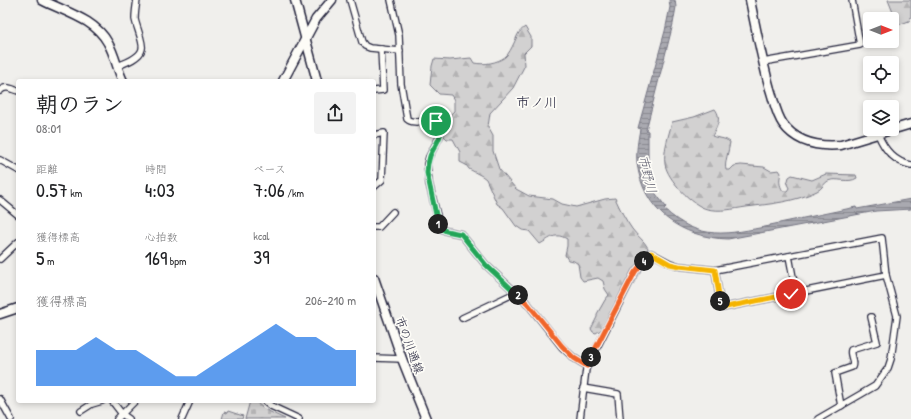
<!DOCTYPE html>
<html lang="ja">
<head>
<meta charset="utf-8">
<style>
	:root { --surface:#fff; --page:#f2f2f2; --text:#202124; --muted:#757577; --accent:#1a73e8 }
	body { margin:0; font-family:"Patrick Hand","Klee One",sans-serif; background:var(--page); color:var(--text); height:100vh; display:flex; flex-direction:column; font-size:15px; white-space:nowrap }
	* { box-sizing:border-box; margin:0 }
	p { font-size:13px; color:var(--muted) }
	.icon { flex:none; width:22px; height:22px; fill:none; stroke:currentColor; stroke-width:2; stroke-linecap:round; stroke-linejoin:round }
	.map { position:relative; flex:1; overflow:hidden }
	.sheet { position:absolute; left:16px; top:79px; width:360px; height:324px; display:flex; flex-direction:column; background:var(--surface); border-radius:4px; box-shadow:0 2px 6px #0003 }
	.sheet>* { flex:none }
	.needle { width:26px; rotate:90deg }
	.fabs { position:absolute; left:863px; top:12px; display:grid; gap:8px }
	.fabs a { display:grid; place-items:center; width:36px; height:36px; border-radius:4px; background:var(--surface); box-shadow:0 2px 6px #0003; font-size:20px }
	.pin { position:absolute; display:grid; place-items:center; width:34px; height:34px; color:#fff; margin:-17px; border:2px solid #fff; border-radius:50%; box-shadow:0 1px 4px #0007 }
	.km { position:absolute; width:20px; height:20px; margin:-10px; border-radius:50%; background:#222; color:#fff; font-size:11px; line-height:20px; text-align:center }
	.round { display:grid; place-items:center; flex:none; width:42px; height:42px; border-radius:4px; background:var(--page) }
	.overview { display:flex; align-items:center; justify-content:space-between; height:68px; padding:0 20px }
	h1 { font-size:22px; font-weight:600; line-height:30px }
	.figures { display:grid; grid-template-columns:repeat(3,1fr); gap:6px; height:68px; padding:4px 20px }
	.figures div { display:grid; align-content:center }
	.figures b { font-size:20px; font-weight:600 }
	.figures small { font-size:11px; font-weight:400 }
	.figures p { font-size:11px }
	.chart { height:112px; padding:8px 20px }
	.chart p { display:flex; justify-content:space-between }
	.chart svg { width:100%; height:72px; margin-top:4px; fill:var(--accent); opacity:.7 }
	.map>svg:first-child { display:block }
</style>
</head>
<body>
<div class="map">
<svg width="911" height="419" viewBox="0 0 911 419">
	<defs>
		<pattern id="forest-firs" width="22" height="20" patternUnits="userSpaceOnUse"><rect width="22" height="20" fill="#d2d1d1"/><path d="M5 1l3.5 6h-7zM16 11l3.5 6h-7z" fill="#b4b3b4"/></pattern>
		<pattern id="cemetery-stones" width="16" height="16" patternUnits="userSpaceOnUse"><rect width="16" height="16" fill="#d2d1d1"/><path d="M2 7V4a2 2 0 0 1 4 0v3zM10 15v-3a2 2 0 0 1 4 0v3z" fill="#b4b3b4"/></pattern>
		<pattern id="water-rules" width="6" height="5" patternUnits="userSpaceOnUse"><rect width="6" height="5" fill="#a9a9b0"/><path d="M0 2.5h6" fill="none" stroke="#898990"/></pattern>
	</defs>
	<rect width="100%" height="100%" fill="#f0efec"/>
	<filter id="ink" filterUnits="userSpaceOnUse"><feTurbulence type="fractalNoise" baseFrequency=".025" numOctaves="2"/><feDisplacementMap in="SourceGraphic" scale="8" xChannelSelector="R" yChannelSelector="G"/><feConvolveMatrix kernelMatrix="1 2 1 2 8 2 1 2 1" color-interpolation-filters="sRGB"/></filter>
	<g filter="url(#ink)">
		<g fill="url(#forest-firs)" stroke="#7a7a86">
			<path d="M 888,0 L 911,0 L 911,17 L 909,21 L 898,25 Z"/>
			<path d="M 525,27 L 531,37 L 531,46 L 524,53 L 525,65 L 513,88 L 490,113 L 488,127 L 493,136 L 493,151 L 499,169 L 516,189 L 529,196 L 553,199 L 562,204 L 576,207 L 605,199 L 615,198 C 620,209 625,219 632,229 C 637,236 644,240 648,248 L 647,253 L 628,279 L 604,328 L 596,333 L 593,332 L 591,329 L 597,317 L 597,314 L 605,300 L 609,295 L 605,289 L 603,281 L 598,278 L 583,281 L 580,277 L 578,264 L 574,261 L 568,260 L 565,255 L 567,246 L 567,239 C 555,232 551,238 540,244 L 529,231 L 522,230 L 516,226 L 503,208 L 497,204 L 486,179 L 482,176 L 469,169 L 466,165 L 460,162 L 460,152 L 453,139 L 447,139 L 444,136 C 443,122 444,120 454,111 L 454,100 L 451,95 L 439,94 L 430,85 L 432,66 L 434,59 L 450,60 L 471,58 L 474,63 C 484,65 497,63 505,57 C 509,54 512,47 514,43 C 518,35 517,33 525,27 Z"/>
			<path d="M 715,109 C 722,118 717,127 712,136 C 719,139 723,137 730,142 C 729,151 724,163 726,170 L 730,170 L 734,166 L 741,165 L 764,167 L 771,171 L 779,170 L 781,173 C 779,180 779,185 783,191 L 787,191 L 789,188 L 787,184 L 789,177 L 792,175 L 812,180 L 826,174 L 856,175 L 857,178 C 848,184 837,177 828,181 C 824,183 822,189 817,191 C 795,202 770,204 746,207 C 733,209 720,212 707,209 C 693,206 667,179 665,164 C 663,150 669,135 672,122 L 694,117 Z"/>
		</g>
		<g fill="url(#cemetery-stones)" stroke="#7a7a86">
			<path d="M 250,401 L 255,401 L 264,409 L 285,419 L 245,419 Z"/>
			<path d="M 228,411 L 243,416 L 242,419 L 222,419 L 224,412 L 227,413 Z"/>
		</g>
		<path fill="url(#water-rules)" stroke="#737381" d="M 669,0 L 675,0 L 676,7 L 673,24 L 646,130 L 648,131 L 648,164 L 653,190 L 666,207 L 664,209 C 700,242 727,234 770,226 L 770,225 L 856,207 L 857,209 L 911,199 L 911,209 L 876,211 L 728,239 C 682,238 642,211 637,162 C 636,151 638,140 640,129 L 638,128 L 665,31 L 670,7 Z"/>
		<g fill="none" stroke-linecap="round" stroke-linejoin="round">
			<defs>
				<g id="street">
					<path d="M 350,0 L 362,42 L 365,46 L 370,48 L 400,51"/>
					<path d="M 391,0 L 399,35 L 401,84 L 407,119 C 416,127 433,115 441,125 L 440,136 L 429,157 L 427,164 L 429,183 L 440,228 L 446,231 L 461,234 L 486,265 L 528,304 L 562,347 L 574,358 L 587,366"/>
					<path d="M 763,62 L 860,45 L 852,0"/>
					<path d="M 117,66 C 125,63 140,58 142,49 C 144,43 136,26 135,19 C 135,12 136,6 137,0"/>
					<path d="M 0,91 C 5,85 12,89 18,91"/>
					<path d="M 374,91 L 383,90 L 381,49"/>
					<path d="M 878,134 C 884,149 894,162 911,165"/>
					<path d="M 374,135 L 384,133 L 382,180 L 374,187"/>
					<path d="M 0,160 L 18,170"/>
					<path d="M 0,200 L 18,215"/>
					<path d="M 374,227 L 379,227 L 393,212"/>
					<path d="M 789,256 L 796,293"/>
					<path d="M 0,259 L 18,242"/>
					<path d="M 715,270 L 721,308 L 886,275"/>
					<path d="M 462,318 L 515,293"/>
					<path d="M 374,358 L 402,359"/>
					<path d="M 583,388 L 618,394 L 620,419"/>
					<path d="M 0,399 L 11,419"/>
					<path d="M 112,401 L 122,414 L 129,419"/>
					<path d="M 265,401 L 271,406 L 299,419"/>
					<path d="M 841,406 L 835,373 L 852,367 C 855,361 849,355 851,350 L 877,342 L 871,317"/>
					<path d="M 81,411 L 92,404 L 102,401"/>
					<path d="M 117,419 L 135,401"/>
					<path d="M 182,419 L 190,401"/>
					<path d="M 580,419 L 586,369 L 635,272 L 651,253 L 670,263 L 679,266 L 715,270 L 882,238 L 886,275 L 897,316 L 891,359 L 888,368 L 875,386 L 818,419"/>
				</g>
				<g id="secondary">
					<path d="M 42,0 C 65,12 95,19 108,43 C 115,55 117,69 123,81"/>
					<path d="M 295,0 L 317,81"/>
					<path d="M 750,0 C 756,30 762,60 770,89 C 774,101 776,114 783,124 C 797,143 819,147 841,145 L 911,124"/>
					<path d="M 283,81 L 316,19 L 332,0"/>
					<path d="M 374,278 L 402,359 L 426,419"/>
					<path d="M 0,314 L 18,308"/>
				</g>
			</defs>
			<use href="#street" stroke="#22223b" stroke-width="8"/>
			<use href="#secondary" stroke="#22223b" stroke-width="11"/>
			<use href="#street" stroke="#fdfcf7" stroke-width="5.5"/>
			<use href="#secondary" stroke="#fdfcf7" stroke-width="8"/>
		</g>
	</g>
	<g fill="none" stroke-linecap="round" stroke-linejoin="round" filter="url(#ink)">
		<defs>
			<path id="split-1" d="M 436,121 L 441,125 C 443,137 434,146 430,156 C 428,162 427,167 427,173 L 438,224"/>
			<path id="split-2" d="M 438,224 L 440,228 L 446,231 L 461,234 L 486,265 L 518,295"/>
			<path id="split-3" d="M 518,295 L 528,304 L 562,346 L 574,358 L 587,366 L 591,357"/>
			<path id="split-4" d="M 591,357 L 635,272 L 644,261"/>
			<path id="split-5" d="M 644,261 L 651,253 L 670,264 L 679,266 L 715,270 L 720,301"/>
			<path id="split-6" d="M 720,301 L 721,308 L 791,294"/>
		</defs>
		<use href="#split-1" stroke="#fff" stroke-width="8"/>
		<use href="#split-2" stroke="#fff" stroke-width="8"/>
		<use href="#split-3" stroke="#fff" stroke-width="8"/>
		<use href="#split-4" stroke="#fff" stroke-width="8"/>
		<use href="#split-5" stroke="#fff" stroke-width="8"/>
		<use href="#split-6" stroke="#fff" stroke-width="8"/>
		<use href="#split-1" stroke="#22a559" stroke-width="5"/>
		<use href="#split-2" stroke="#22a559" stroke-width="5"/>
		<use href="#split-3" stroke="#f0652b" stroke-width="5"/>
		<use href="#split-4" stroke="#f0652b" stroke-width="5"/>
		<use href="#split-5" stroke="#f5b400" stroke-width="5"/>
		<use href="#split-6" stroke="#f5b400" stroke-width="5"/>
	</g>
	<g text-anchor="middle" dominant-baseline="central" stroke-width="3.5" stroke-linejoin="round" paint-order="stroke">
		<g font-size="12" fill="#22223b" stroke="#fdfcf7">
			<text transform="translate(410 345) rotate(70)">市の川通線</text>
		</g>
		<g font-size="13" font-style="italic" fill="#58586a" stroke="#fdfcf7">
			<text transform="translate(648 174) rotate(76)">市野川</text>
		</g>
		<g font-size="14" fill="#22223b" stroke="#fdfcf7">
			<text x="537" y="101">市ノ川</text>
		</g>
	</g>
</svg>
<div class="fabs">
<a><svg class="needle" viewBox="-14 -14 28 28"><path d="M0-13l5 13h-10z" fill="#e53935"/><path d="M0 13l5-13h-10z" fill="#757577"/></svg></a>
<a><svg class="icon" aria-label="locate" viewBox="0 0 24 24"><circle cx="12" cy="12" r="6"/><path d="M12 2v4M12 18v4M2 12h4M18 12h4"/></svg></a>
<a><svg class="icon" aria-label="layers" viewBox="0 0 24 24"><path d="M12 4l9 5-9 5-9-5zM3 14l9 5 9-5"/></svg></a>
</div>
<div class="pin" style="left:436px;top:121px;background:#1e9e55"><svg class="icon" aria-label="arrive" viewBox="0 0 24 24"><path d="M6 21V4h12l-3 4 3 4H6"/></svg></div>
<div class="pin" style="left:791px;top:294px;background:#d93025"><svg class="icon" aria-label="check" viewBox="0 0 24 24"><path d="M5 12l5 5 9-10"/></svg></div>
<b class="km" style="left:438px;top:224px">1</b>
<b class="km" style="left:518px;top:295px">2</b>
<b class="km" style="left:591px;top:357px">3</b>
<b class="km" style="left:644px;top:261px">4</b>
<b class="km" style="left:720px;top:301px">5</b>
<section class="sheet">
<div class="overview"><div><h1>朝のラン</h1><p>08:01</p></div><a class="round"><svg class="icon" aria-label="share" viewBox="0 0 24 24"><path d="M12 15V3M7 8l5-5 5 5M5 13v7h14v-7"/></svg></a></div>
<div class="figures">
<div><p>距離</p><b>0.57<small> km</small></b></div>
<div><p>時間</p><b>4:03</b></div>
<div><p>ペース</p><b>7:06<small> /km</small></b></div>
</div>
<div class="figures">
<div><p>獲得標高</p><b>5<small> m</small></b></div>
<div><p>心拍数</p><b>169<small> bpm</small></b></div>
<div><p>kcal</p><b>39</b></div>
</div>
<div class="chart"><p><span>獲得標高</span>206–210 m</p>
<svg viewBox="0 0 160 44" preserveAspectRatio="none"><path d="M0 44V22L10 22L20 22L30 14L40 22L50 22L60 30L70 38L80 38L90 30L100 22L110 14L120 6L130 14L140 14L150 22L160 22V44z"/></svg>
</div>
</section>
</div>
</body>
</html>
